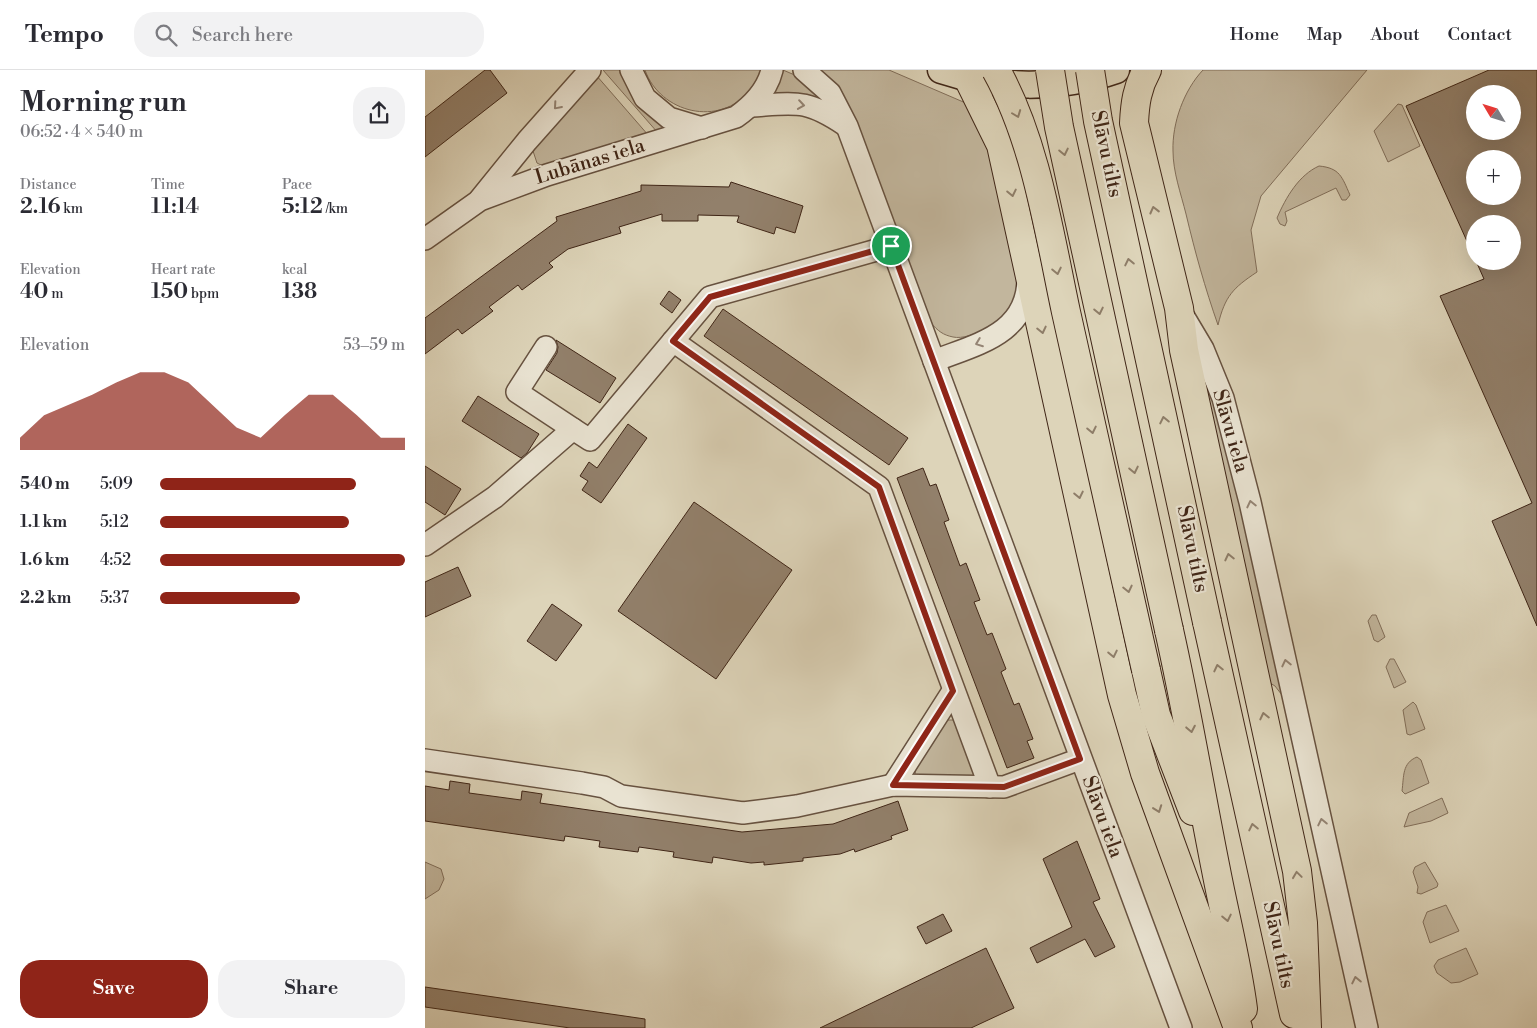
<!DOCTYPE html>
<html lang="en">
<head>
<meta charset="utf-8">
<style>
	:root { --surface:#fff; --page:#f2f2f3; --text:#2b2b33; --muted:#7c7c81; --line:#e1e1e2; --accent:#8f2418 }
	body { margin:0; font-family:"Libre Bodoni",serif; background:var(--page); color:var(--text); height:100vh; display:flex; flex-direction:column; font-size:19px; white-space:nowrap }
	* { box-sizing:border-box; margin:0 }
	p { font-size:16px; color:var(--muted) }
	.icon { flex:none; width:28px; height:28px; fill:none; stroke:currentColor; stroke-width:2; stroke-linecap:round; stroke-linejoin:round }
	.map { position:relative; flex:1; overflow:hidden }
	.panel { display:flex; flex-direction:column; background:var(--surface); width:425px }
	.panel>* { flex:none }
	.needle { width:32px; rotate:308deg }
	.fabs { position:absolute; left:1041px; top:15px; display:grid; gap:10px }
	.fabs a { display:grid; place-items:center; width:55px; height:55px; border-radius:50%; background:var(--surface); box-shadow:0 5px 20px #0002; font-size:25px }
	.pin { position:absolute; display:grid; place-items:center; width:42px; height:42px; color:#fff; margin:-21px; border:2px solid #fff; border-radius:50%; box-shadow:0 1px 5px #0007 }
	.round { display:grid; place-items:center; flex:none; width:52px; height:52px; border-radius:20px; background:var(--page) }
	.headline { display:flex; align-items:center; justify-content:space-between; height:85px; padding:0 20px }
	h1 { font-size:28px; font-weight:600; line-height:38px }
	.metrics { display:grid; grid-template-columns:repeat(3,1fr); gap:8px; height:85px; padding:5px 20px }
	.metrics div { display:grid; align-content:center }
	.metrics b { font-size:21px; font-weight:600 }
	.metrics small { font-size:14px; font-weight:400 }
	.metrics p { font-size:14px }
	.chart { height:140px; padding:10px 20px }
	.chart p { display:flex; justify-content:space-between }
	.chart svg { width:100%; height:90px; margin-top:5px; fill:var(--accent); opacity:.7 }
	.cta { display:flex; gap:10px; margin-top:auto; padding:10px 20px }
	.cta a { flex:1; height:58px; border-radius:20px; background:var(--accent); color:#fff; font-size:20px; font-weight:600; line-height:58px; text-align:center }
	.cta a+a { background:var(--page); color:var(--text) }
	ul { padding:0 20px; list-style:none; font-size:16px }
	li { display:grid; grid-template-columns:80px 60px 1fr; align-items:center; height:38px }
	li i { height:12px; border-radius:6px; background:var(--accent) }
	header { display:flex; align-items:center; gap:30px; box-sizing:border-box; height:70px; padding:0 25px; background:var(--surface); border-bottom:1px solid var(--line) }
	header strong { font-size:24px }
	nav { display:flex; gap:28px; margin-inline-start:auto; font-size:18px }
	.search { width:350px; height:45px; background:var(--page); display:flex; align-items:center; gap:12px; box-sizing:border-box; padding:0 18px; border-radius:20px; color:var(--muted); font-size:19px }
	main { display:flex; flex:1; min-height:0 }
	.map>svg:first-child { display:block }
</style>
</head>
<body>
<header>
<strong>Tempo</strong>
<div class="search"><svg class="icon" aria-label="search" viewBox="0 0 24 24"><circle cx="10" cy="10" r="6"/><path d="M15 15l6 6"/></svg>Search here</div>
<nav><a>Home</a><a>Map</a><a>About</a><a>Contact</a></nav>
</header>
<main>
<section class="panel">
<div class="headline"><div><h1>Morning run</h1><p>06:52 · 4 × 540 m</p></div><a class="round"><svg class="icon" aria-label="share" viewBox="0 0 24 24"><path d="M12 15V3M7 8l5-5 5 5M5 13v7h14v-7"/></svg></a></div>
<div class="metrics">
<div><p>Distance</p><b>2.16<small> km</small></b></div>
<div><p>Time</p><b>11:14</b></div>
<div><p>Pace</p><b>5:12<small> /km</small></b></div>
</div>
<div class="metrics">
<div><p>Elevation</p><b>40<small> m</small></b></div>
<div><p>Heart rate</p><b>150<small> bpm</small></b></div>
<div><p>kcal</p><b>138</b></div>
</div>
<div class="chart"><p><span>Elevation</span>53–59 m</p>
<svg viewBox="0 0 160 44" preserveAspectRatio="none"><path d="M0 44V38L10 27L20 22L30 17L40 11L50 6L60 6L70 11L80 22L90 33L100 38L110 27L120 17L130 17L140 27L150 38L160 38V44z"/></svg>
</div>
<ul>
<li><b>540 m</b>5:09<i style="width:80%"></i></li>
<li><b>1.1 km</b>5:12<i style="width:77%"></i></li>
<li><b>1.6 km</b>4:52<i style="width:100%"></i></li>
<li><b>2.2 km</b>5:37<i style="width:57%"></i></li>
</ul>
<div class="cta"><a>Save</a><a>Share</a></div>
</section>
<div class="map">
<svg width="1112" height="958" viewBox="0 0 1112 958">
	<rect width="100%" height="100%" fill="#ddd4b9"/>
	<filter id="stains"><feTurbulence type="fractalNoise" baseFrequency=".004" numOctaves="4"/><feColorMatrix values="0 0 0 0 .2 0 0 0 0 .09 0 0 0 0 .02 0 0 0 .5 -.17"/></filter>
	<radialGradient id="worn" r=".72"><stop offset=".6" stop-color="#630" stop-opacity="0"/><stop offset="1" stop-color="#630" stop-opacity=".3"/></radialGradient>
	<g fill="#c2b69d" stroke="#816e5a">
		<path d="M 178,0 L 198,0 L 246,56 L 233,63 Z"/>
		<path d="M 220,0 L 337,0 C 333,6 330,15 325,20 C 295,58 235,43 220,0 Z"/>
		<path d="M 358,0 L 379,9 L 398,30 L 370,23 L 351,27 L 347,23 Z"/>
		<path d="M 393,0 L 464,0 L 543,34 L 561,64 L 593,210 C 592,217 592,226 590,233 C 583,249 546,271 528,267 C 518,265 513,261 506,253 L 428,48 Z"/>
		<path d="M 778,0 L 942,0 L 836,126 L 826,160 L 832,202 C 808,218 800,226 793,255 C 780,218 770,182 761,144 C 756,124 748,102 748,81 C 747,53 759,20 778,0 Z"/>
		<path d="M 171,5 L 224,66 L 118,96 L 112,93 L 107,78 Z"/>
		<path d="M 973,34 L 977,35 L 995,76 L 963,92 L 949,61 Z"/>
		<path d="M 894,96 C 915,98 917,107 925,125 L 921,130 L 917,130 L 911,118 L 860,142 L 862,151 L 860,156 L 855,154 L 852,148 C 861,127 874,105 894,96 Z"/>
		<path d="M 769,284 L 800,359 L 860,629 L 850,616 L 840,610 Z"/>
		<path d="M 947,545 L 951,545 L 960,567 L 953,572 L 949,570 L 943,551 Z"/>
		<path d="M 965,589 L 969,589 L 981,612 L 969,618 L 961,597 Z"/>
		<path d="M 988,632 L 991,635 L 1000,659 L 985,665 L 982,664 L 978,640 Z"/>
		<path d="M 522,650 L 530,650 L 551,706 L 546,713 L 490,705 L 491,697 Z"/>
		<path d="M 992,687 L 996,690 L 1004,713 L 980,724 L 977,721 C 979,706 977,693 992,687 Z"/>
		<path d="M 1017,728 L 1023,743 L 1006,751 L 979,757 L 984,743 Z"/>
		<path d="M 0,792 L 16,799 L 19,809 L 14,820 L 0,829 Z"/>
		<path d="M 1000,792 L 1013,814 L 1012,817 L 996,824 L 992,823 L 993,817 L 988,802 L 990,797 Z"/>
		<path d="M 1021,835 L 1034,861 L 1005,873 L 998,852 L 1002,842 Z"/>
		<path d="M 1041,878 L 1053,904 L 1035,912 L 1026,913 L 1012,903 L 1009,896 L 1013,890 Z"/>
	</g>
	<g fill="#92806b" stroke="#402617" fill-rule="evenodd">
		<path d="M 60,0 L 65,0 L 82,23 L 0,87 L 0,47 Z"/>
		<path d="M 1064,0 L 1112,0 L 1112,556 L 1067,451 L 1107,433 L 1015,226 L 1059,209 L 1051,191 L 1088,191 L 1088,154 L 1050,154 L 1050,189 L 981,36 ZM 1050,24 L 1088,24 L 1088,61 L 1050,61 ZM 1050,89 L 1088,89 L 1088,126 L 1050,126 Z"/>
		<path d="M 306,112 L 378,136 L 370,163 L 351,157 L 349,164 L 312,152 L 314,146 L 273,145 L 273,151 L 237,151 L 237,144 L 194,157 L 196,163 L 143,179 L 124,193 L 128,197 L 97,220 L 93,215 L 64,237 L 68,241 L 37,264 L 33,259 L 0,284 L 0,248 L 132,151 L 131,147 L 216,121 L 216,115 L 304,117 Z"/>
		<path d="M 244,221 L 256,230 L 247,243 L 235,234 Z"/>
		<path d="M 298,239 L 483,368 L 464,395 L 279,266 Z"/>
		<path d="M 131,270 L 191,308 L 175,333 L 121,300 L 132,283 L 133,277 Z"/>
		<path d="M 53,326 L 114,364 L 102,383 L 96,388 L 37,351 Z"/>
		<path d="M 203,354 L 222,368 L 176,433 L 157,420 L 163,411 L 155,406 L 164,392 L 172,398 Z"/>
		<path d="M 0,396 L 36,419 L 20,445 L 0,432 Z"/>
		<path d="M 498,398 L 505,416 L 511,414 L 524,450 L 519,452 L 535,496 L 541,493 L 555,530 L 549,532 L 562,565 L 567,563 L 581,599 L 576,602 L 589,635 L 594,633 L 608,669 L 602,671 L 609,688 L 582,698 L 472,408 Z"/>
		<path d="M 269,432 L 367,500 L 291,609 L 193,541 Z"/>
		<path d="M 33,497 L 46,526 L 0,547 L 0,512 Z"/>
		<path d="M 127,534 L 157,555 L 131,591 L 102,571 Z"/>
		<path d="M 25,711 L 45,714 L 44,723 L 96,730 L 97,721 L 117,724 L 115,733 L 317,762 L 408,754 L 473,731 L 483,760 L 466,766 L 467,769 L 430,782 L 429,779 L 415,784 L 378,788 L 378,791 L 339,795 L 339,792 L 326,793 L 288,787 L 287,793 L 248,787 L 249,782 L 214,777 L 213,782 L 174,777 L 175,771 L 140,766 L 139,771 L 0,751 L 0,716 L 24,720 Z"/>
		<path d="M 652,771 L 675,829 L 668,832 L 690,877 L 670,887 L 660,869 L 612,893 L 605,878 L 647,857 L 618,789 Z"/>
		<path d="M 518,844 L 527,861 L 501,874 L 492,857 Z"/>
		<path d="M 561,878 L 589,938 L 546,958 L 395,958 Z"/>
		<path d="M 0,917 L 220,949 L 220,958 L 145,958 L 0,937 Z"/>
	</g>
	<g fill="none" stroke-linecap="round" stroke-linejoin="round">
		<defs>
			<g id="minor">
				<path d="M 206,0 L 220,28 L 244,48 L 277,58"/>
				<path d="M 379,0 L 405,23 L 422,56 L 756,958"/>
				<path d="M 327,36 C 372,33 381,29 420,55"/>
				<path d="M 55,129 L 102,71 L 165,0"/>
				<path d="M 0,169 L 55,130 L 122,105 L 311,47 C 328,35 342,21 347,0"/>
				<path d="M 756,242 L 778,279 L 798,328 L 825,432 L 942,958"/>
				<path d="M 248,271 L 454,417 L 565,717"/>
				<path d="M 121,277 L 92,322 L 148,359"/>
				<path d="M 509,291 C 552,274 603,264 603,208"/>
				<path d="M 0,475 L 70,427 L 148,359 L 165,370 L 285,227 L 466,176"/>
				<path d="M 0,690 L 157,713 L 179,717 L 196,726 L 318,743 L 372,736 L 468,715 L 579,717 L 655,689"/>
				<path d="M 468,715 L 528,621"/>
			</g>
			<path id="major" d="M 516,0 C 573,19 634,20 691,0"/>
			<g id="highway">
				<path d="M 722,0 C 712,18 710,33 709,53 L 754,238 L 759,280 L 872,801 L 878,853 L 882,958"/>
				<path d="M 544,10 L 576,75 L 697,625 L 720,703 L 813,958"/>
				<path d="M 782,552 L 869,944"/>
				<path d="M 744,560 C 762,640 775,720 791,800 C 800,847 812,892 818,939"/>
				<path d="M 721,600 L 731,645 L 768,741"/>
			</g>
		</defs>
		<use href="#minor" stroke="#675240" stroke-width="24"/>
		<use href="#major" stroke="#402617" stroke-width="29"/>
		<use href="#highway" stroke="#402617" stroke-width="30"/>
		<use href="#minor" stroke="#e9e3d2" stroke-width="21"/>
		<use href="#major" stroke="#ddd4b9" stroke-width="26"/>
		<use href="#highway" stroke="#ddd4b9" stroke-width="28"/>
		<defs>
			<g id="highway-bridge">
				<path d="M 571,0 C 611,72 624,162 641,242 C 668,361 694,481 721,600"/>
				<path d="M 625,0 L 634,57 L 744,560"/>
				<path d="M 665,0 L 673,51 L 782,552"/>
			</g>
		</defs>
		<use href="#highway-bridge" stroke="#402617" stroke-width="30" stroke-linecap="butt"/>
		<use href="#highway-bridge" stroke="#ddd4b9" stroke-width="28"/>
	</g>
	<defs><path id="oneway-chevron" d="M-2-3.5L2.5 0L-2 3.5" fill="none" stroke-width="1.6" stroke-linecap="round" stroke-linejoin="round" transform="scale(1.25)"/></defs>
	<g stroke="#948474">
		<use href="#oneway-chevron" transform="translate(376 35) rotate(8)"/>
		<use href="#oneway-chevron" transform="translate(132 36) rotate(131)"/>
		<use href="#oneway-chevron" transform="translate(554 273) rotate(159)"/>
		<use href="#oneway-chevron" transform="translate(826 434) rotate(-103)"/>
		<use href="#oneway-chevron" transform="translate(861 593) rotate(-103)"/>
		<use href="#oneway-chevron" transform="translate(897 752) rotate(-102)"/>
		<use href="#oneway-chevron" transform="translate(931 910) rotate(-102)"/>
	</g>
	<g stroke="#8e7d68">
		<use href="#oneway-chevron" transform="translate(592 44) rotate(69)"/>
		<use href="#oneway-chevron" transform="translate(639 82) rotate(78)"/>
		<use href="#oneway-chevron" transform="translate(587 123) rotate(78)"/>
		<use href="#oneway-chevron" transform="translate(729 140) rotate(-104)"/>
		<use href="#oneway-chevron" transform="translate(704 192) rotate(-102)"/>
		<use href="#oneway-chevron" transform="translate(632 201) rotate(78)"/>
		<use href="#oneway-chevron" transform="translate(674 241) rotate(78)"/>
		<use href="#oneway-chevron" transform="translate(617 260) rotate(77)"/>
		<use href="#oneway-chevron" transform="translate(739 350) rotate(-102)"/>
		<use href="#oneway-chevron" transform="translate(667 360) rotate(78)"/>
		<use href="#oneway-chevron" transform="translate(709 400) rotate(78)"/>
		<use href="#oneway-chevron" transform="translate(654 425) rotate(78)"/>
		<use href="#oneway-chevron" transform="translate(804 487) rotate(-103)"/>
		<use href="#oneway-chevron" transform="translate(703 519) rotate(77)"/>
		<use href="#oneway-chevron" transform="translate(688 584) rotate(78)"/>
		<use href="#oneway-chevron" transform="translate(793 598) rotate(-103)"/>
		<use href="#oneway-chevron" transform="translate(839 646) rotate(-103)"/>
		<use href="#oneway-chevron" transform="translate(766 659) rotate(79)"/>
		<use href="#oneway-chevron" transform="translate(733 739) rotate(70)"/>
		<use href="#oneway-chevron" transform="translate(828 757) rotate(-102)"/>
		<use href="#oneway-chevron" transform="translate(872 805) rotate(-98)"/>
		<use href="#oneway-chevron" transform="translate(802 848) rotate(78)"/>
	</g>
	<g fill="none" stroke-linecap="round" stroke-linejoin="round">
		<defs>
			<path id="route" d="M 466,176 L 655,689 L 579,717 L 468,715 L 528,621 L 454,417 L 248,271 L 285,227 Z"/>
		</defs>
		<use href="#route" stroke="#fff" stroke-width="10"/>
		<use href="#route" stroke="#8f2418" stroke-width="6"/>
	</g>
	<g text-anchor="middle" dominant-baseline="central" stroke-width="4.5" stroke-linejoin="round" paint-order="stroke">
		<g font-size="20" fill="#402617" stroke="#e9e3d2">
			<text transform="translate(681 84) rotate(78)">Slāvu tilts</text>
			<text transform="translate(165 92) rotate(-17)">Lubānas iela</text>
			<text transform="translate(805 361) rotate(74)">Slāvu iela</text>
			<text transform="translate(767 479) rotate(78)">Slāvu tilts</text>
			<text transform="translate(677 747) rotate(70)">Slāvu iela</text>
			<text transform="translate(853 875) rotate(78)">Slāvu tilts</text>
		</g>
	</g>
	<rect width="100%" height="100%" filter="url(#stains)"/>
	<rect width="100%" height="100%" fill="url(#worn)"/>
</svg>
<div class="fabs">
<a><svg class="needle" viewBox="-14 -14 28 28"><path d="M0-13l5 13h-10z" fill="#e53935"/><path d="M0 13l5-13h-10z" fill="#7c7c81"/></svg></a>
<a>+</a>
<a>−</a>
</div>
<div class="pin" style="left:466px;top:176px;background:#1e9e55"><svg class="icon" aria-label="arrive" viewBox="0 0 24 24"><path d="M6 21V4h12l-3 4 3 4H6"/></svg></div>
</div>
</main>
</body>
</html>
